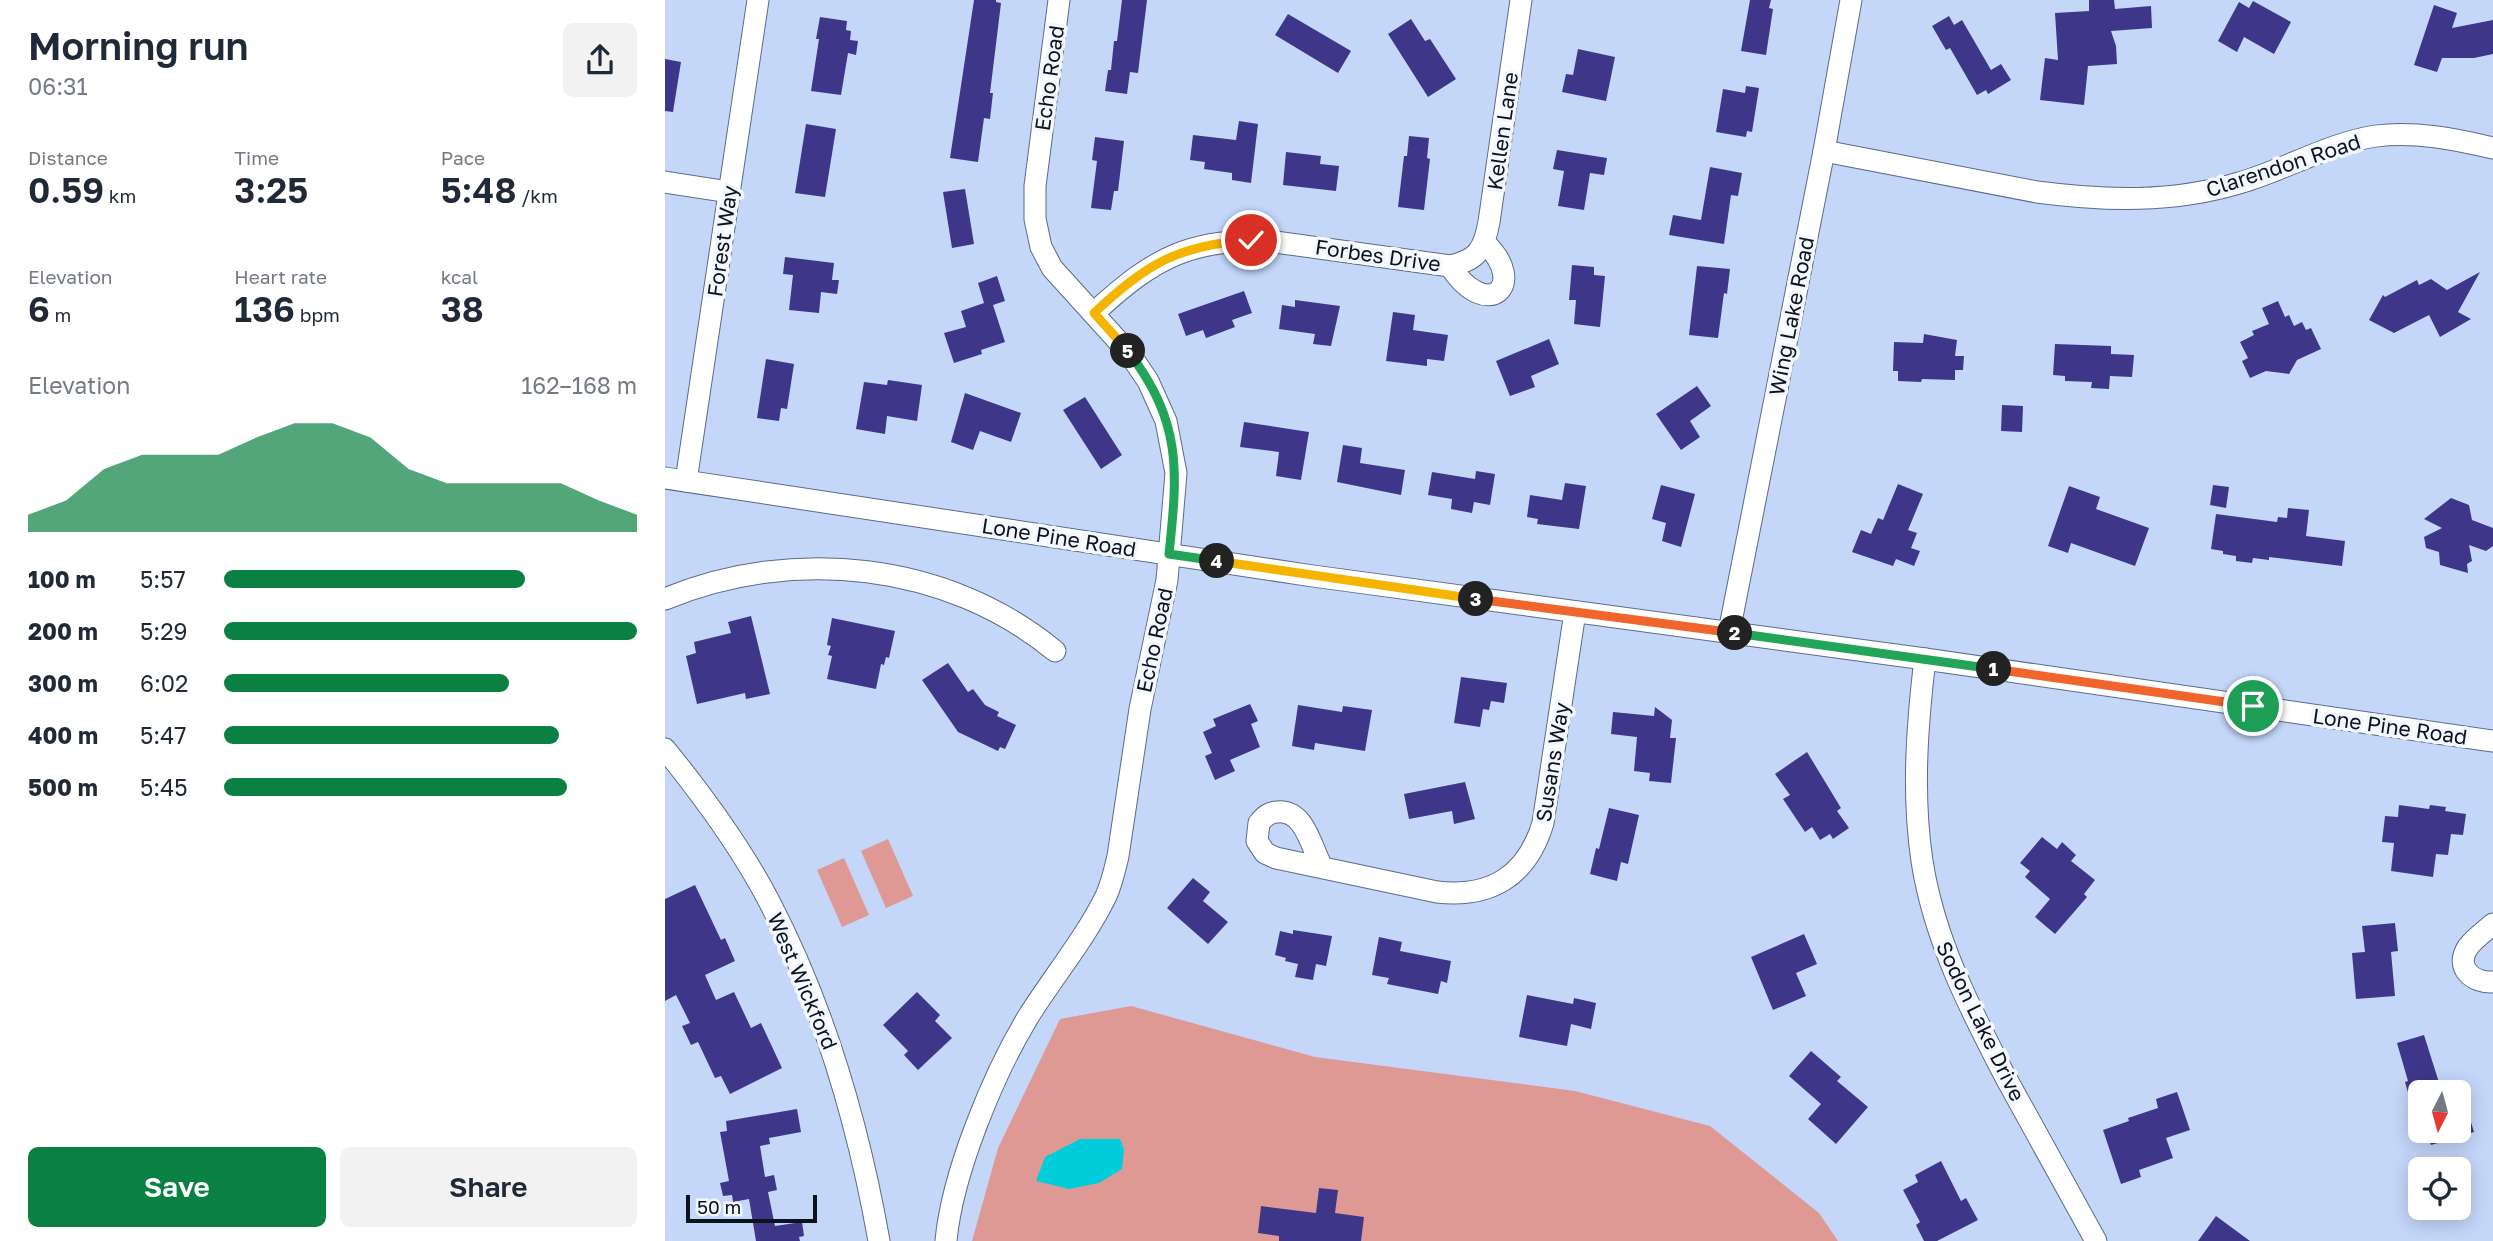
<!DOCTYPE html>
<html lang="en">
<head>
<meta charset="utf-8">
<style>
	:root { --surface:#fff; --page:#f2f2f3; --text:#1f2937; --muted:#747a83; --accent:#0b8043 }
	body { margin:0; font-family:"Golos Text",sans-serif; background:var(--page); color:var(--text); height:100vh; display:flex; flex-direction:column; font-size:26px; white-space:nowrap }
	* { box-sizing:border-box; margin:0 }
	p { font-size:23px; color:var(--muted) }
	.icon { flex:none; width:38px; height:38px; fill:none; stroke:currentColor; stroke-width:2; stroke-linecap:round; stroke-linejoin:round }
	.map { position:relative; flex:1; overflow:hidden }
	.side { display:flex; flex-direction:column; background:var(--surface); width:665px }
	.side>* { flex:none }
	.needle { width:46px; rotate:186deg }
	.buttons { position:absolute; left:1743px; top:1080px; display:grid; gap:14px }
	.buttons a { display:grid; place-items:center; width:63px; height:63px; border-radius:10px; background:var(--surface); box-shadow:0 4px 18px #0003; font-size:35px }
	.scale { position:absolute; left:21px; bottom:18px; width:131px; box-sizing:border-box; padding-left:7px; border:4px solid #0c131e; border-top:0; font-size:19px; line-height:24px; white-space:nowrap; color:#0c131e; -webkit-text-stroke:5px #f3f7fe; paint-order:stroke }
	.pin { position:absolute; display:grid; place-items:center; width:60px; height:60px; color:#fff; margin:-30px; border:4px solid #fff; border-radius:50%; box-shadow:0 2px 7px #0007 }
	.km { position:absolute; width:35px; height:35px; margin:-18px; border-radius:50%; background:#222; color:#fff; font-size:19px; line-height:35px; text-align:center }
	.round { display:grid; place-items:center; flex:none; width:74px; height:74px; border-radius:10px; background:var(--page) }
	.summary { display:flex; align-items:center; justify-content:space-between; height:119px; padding:0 28px }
	h1 { font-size:38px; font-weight:600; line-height:52px }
	.figures { display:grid; grid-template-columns:repeat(3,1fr); gap:10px; height:119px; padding:7px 28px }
	.figures div { display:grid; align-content:center }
	.figures b { font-size:35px; font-weight:600 }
	.figures small { font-size:19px; font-weight:400 }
	.figures p { font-size:19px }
	.chart { height:196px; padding:14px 28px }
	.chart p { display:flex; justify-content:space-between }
	.chart svg { width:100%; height:126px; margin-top:7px; fill:var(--accent); opacity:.7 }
	.primary-button { display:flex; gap:14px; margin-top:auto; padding:14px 28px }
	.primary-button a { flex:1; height:80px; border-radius:10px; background:var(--accent); color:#fff; font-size:28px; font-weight:600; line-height:80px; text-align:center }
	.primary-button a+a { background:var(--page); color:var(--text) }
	ul { padding:0 28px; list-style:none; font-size:23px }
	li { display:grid; grid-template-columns:112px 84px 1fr; align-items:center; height:52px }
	li i { height:18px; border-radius:9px; background:var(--accent) }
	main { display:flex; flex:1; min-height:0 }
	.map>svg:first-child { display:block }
</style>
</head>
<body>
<main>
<section class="side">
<div class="summary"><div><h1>Morning run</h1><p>06:31</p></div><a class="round"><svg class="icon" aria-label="share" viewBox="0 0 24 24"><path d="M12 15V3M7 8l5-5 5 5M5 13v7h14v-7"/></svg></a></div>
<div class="figures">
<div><p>Distance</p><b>0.59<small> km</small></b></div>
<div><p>Time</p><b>3:25</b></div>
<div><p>Pace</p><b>5:48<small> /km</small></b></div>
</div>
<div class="figures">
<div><p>Elevation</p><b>6<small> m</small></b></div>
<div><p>Heart rate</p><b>136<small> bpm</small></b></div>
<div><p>kcal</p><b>38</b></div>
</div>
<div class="chart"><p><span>Elevation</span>162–168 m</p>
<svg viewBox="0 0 160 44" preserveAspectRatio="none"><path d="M0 44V38L10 33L20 22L30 17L40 17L50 17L60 11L70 6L80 6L90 11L100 22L110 27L120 27L130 27L140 27L150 33L160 38V44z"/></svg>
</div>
<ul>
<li><b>100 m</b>5:57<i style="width:73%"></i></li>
<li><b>200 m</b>5:29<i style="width:100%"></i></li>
<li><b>300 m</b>6:02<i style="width:69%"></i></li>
<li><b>400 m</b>5:47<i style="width:81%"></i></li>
<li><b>500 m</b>5:45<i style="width:83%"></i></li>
</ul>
<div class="primary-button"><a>Save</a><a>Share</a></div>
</section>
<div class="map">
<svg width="1828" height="1241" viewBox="0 0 1828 1241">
	<rect width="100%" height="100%" fill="#c4d7f9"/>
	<g fill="#df9995">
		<path d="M 223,839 L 248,896 L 221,908 L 196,851 Z"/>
		<path d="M 179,858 L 204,915 L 177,927 L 152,870 Z"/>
		<path d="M 466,1006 L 650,1057 L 910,1091 L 1045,1126 L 1154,1213 L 1173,1241 L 307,1241 L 333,1148 L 395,1019 Z"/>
	</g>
	<path fill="#01cdda" d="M 415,1139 L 455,1139 L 459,1149 L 457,1169 L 434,1183 L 404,1189 L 371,1181 L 380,1157 Z"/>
	<g fill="#3e3789">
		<path d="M 309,0 L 331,0 L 331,2 L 336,3 L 325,93 L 328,93 L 325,119 L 319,118 L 313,162 L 285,158 Z"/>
		<path d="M 457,0 L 482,0 L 473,73 L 465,72 L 462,94 L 440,91 L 443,70 L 446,70 L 449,41 L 452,41 Z"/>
		<path d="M 1085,0 L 1106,0 L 1104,8 L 1108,9 L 1101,55 L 1076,51 Z"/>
		<path d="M 1424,0 L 1449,0 L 1450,9 L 1486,6 L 1487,28 L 1446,31 L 1451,46 L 1452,64 L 1423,66 L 1419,105 L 1375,100 L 1380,58 L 1393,60 L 1390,13 L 1424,11 Z"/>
		<path d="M 1588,1 L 1626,22 L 1609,54 L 1579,37 L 1572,52 L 1553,41 L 1574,2 L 1584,8 Z"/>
		<path d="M 1769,5 L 1792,13 L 1787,28 L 1828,20 L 1828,54 L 1809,58 L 1777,58 L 1772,72 L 1749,65 Z"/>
		<path d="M 623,14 L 686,51 L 673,73 L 610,35 Z"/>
		<path d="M 1284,16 L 1289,25 L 1297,20 L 1326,70 L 1336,64 L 1346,80 L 1323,94 L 1321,90 L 1312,95 L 1285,48 L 1281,50 L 1267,26 Z"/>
		<path d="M 155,17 L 182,21 L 181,30 L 186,31 L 185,40 L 193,41 L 191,55 L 183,53 L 176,95 L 146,91 L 154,39 L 151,39 Z"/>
		<path d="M 746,19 L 760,41 L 765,39 L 791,79 L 763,97 L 723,34 Z"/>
		<path d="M 913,49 L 950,57 L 941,101 L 897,92 L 901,74 L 908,75 Z"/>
		<path d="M 0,59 L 16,62 L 8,112 L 0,111 Z"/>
		<path d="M 1081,86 L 1094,88 L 1087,132 L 1082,131 L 1081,137 L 1051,132 L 1058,89 L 1080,93 Z"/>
		<path d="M 574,121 L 593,124 L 586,183 L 567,180 L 567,173 L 539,169 L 540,162 L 525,160 L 528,135 L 571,140 Z"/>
		<path d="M 141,124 L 171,129 L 160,197 L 130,193 Z"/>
		<path d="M 744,136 L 764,138 L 762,158 L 765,159 L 759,210 L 733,207 L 739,156 L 742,156 Z"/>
		<path d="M 430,137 L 459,141 L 453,191 L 449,191 L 446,210 L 426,208 L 432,161 L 427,160 Z"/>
		<path d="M 892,150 L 942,158 L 939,175 L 925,173 L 919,210 L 893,206 L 899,171 L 888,169 Z"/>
		<path d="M 621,152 L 656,156 L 655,164 L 674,166 L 671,191 L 618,185 Z"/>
		<path d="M 1045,167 L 1077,173 L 1073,196 L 1066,195 L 1059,244 L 1004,235 L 1008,215 L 1036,220 Z"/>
		<path d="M 300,189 L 309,244 L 287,248 L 278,192 Z"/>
		<path d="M 120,257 L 169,263 L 167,280 L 174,280 L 172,294 L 156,292 L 154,313 L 124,310 L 128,275 L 118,274 Z"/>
		<path d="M 907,265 L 929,267 L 929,275 L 940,276 L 935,327 L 909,324 L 911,300 L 904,300 Z"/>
		<path d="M 1032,266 L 1065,269 L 1062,294 L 1059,293 L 1053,338 L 1024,335 Z"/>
		<path d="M 1815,272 L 1793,312 L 1806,319 L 1775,337 L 1764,315 L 1729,333 L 1704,320 L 1718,295 L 1720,297 L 1752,280 L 1754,285 L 1766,279 L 1782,290 Z"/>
		<path d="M 332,276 L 340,301 L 328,305 L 340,342 L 316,350 L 317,354 L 289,363 L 279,333 L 301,327 L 296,311 L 319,303 L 313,283 Z"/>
		<path d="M 579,291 L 587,313 L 567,320 L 570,327 L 541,338 L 538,330 L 521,336 L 513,314 Z"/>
		<path d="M 630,300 L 675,306 L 666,346 L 648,344 L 650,334 L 614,329 L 617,305 L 630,307 Z"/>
		<path d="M 1613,301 L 1620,317 L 1624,315 L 1629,326 L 1637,322 L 1641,330 L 1646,328 L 1656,349 L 1632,360 L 1624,374 L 1601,371 L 1585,378 L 1577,361 L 1583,358 L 1575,342 L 1589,335 L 1587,331 L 1604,324 L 1597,308 Z"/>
		<path d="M 728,312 L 750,315 L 748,330 L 783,335 L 779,361 L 762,359 L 762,366 L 721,361 Z"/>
		<path d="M 1259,334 L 1292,340 L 1290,356 L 1299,356 L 1298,370 L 1290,370 L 1290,380 L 1257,379 L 1256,382 L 1233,381 L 1233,371 L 1228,371 L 1229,342 L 1258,343 Z"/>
		<path d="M 884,339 L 894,364 L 866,376 L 870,387 L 845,396 L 831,361 Z"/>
		<path d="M 1390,344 L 1446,346 L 1446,354 L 1469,355 L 1467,377 L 1445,376 L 1444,389 L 1426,388 L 1427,382 L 1400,381 L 1400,376 L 1388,375 Z"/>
		<path d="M 101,359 L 129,364 L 122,409 L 116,408 L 114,421 L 92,418 Z"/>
		<path d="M 223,380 L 257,385 L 252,421 L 222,416 L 220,434 L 191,429 L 199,382 L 222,385 Z"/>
		<path d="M 1032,386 L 1046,406 L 1025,421 L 1035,437 L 1016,450 L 991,414 Z"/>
		<path d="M 300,393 L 356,413 L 346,442 L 315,431 L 308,450 L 286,442 Z"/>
		<path d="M 420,397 L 457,455 L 436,469 L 398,410 Z"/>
		<path d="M 1337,405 L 1358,406 L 1357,432 L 1336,431 Z"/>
		<path d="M 579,422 L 644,432 L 636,480 L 611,476 L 614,452 L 575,447 Z"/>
		<path d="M 678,445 L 697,448 L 695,463 L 740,470 L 736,495 L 672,482 Z"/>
		<path d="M 811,471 L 830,474 L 825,505 L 809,502 L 807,513 L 786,509 L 787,499 L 763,495 L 767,472 L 810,479 Z"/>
		<path d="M 900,483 L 921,486 L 914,529 L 872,524 L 873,519 L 862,517 L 865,495 L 897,500 Z"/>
		<path d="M 1233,484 L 1258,494 L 1243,530 L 1252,533 L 1246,548 L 1255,551 L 1249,566 L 1231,559 L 1228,566 L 1187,552 L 1196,530 L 1206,534 L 1213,518 L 1218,520 Z"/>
		<path d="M 996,485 L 1030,494 L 1016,547 L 997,541 L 1001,523 L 987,519 Z"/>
		<path d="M 1548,485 L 1564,487 L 1561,508 L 1545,505 Z"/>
		<path d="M 1404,486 L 1435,497 L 1431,509 L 1484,528 L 1470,566 L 1406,543 L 1403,553 L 1383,546 Z"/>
		<path d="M 1786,498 L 1804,505 L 1807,520 L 1828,528 L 1828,546 L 1821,551 L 1804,545 L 1807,561 L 1802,564 L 1803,573 L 1775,565 L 1774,552 L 1761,548 L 1759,537 L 1777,528 L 1759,519 Z"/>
		<path d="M 1623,508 L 1644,510 L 1641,536 L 1680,541 L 1677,566 L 1604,557 L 1604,560 L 1588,558 L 1587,563 L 1571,561 L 1571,556 L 1558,554 L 1558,551 L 1546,549 L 1551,514 L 1612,522 L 1613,517 L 1622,518 Z"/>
		<path d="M 86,616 L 105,694 L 81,699 L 80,693 L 32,704 L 21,656 L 31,653 L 29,642 L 66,633 L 63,622 Z"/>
		<path d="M 167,618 L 230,631 L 224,658 L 221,657 L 219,665 L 216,664 L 211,689 L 162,679 L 167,656 L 163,655 L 166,646 L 162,645 Z"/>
		<path d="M 283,663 L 303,692 L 308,689 L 320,705 L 334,712 L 332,716 L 351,725 L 340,749 L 335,747 L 333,751 L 293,732 L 257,680 Z"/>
		<path d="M 796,677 L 842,683 L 839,703 L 826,701 L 824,710 L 818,709 L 815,727 L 789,723 Z"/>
		<path d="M 585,704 L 593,721 L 586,724 L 595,747 L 565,760 L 570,771 L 550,780 L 540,756 L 547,753 L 538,732 L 551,726 L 548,719 Z"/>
		<path d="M 633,705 L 677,712 L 678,706 L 707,710 L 700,751 L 650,743 L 649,750 L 627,746 Z"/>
		<path d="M 990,707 L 1007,720 L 1005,738 L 1011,738 L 1006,783 L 984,781 L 985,773 L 969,771 L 972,737 L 946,734 L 948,712 L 989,716 Z"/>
		<path d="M 1142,752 L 1176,808 L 1172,811 L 1184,828 L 1168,839 L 1165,834 L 1155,840 L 1147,827 L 1140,832 L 1118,799 L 1125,795 L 1110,774 Z"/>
		<path d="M 800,782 L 810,819 L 789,824 L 787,811 L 744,819 L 739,794 Z"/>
		<path d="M 1734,805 L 1764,809 L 1765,805 L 1781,807 L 1780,811 L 1801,814 L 1798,835 L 1786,834 L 1783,855 L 1771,854 L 1768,877 L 1726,871 L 1729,843 L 1717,842 L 1720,816 L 1733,817 Z"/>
		<path d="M 944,808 L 974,815 L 963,864 L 956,862 L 952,881 L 925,874 L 931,848 L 934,849 Z"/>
		<path d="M 1377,837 L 1392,849 L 1397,842 L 1411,855 L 1406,861 L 1430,880 L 1419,894 L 1422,897 L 1390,934 L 1370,917 L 1385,899 L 1360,877 L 1365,871 L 1355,863 Z"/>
		<path d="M 528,878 L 545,892 L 538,901 L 563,922 L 543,944 L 502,908 Z"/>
		<path d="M 30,885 L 56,940 L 60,938 L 70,961 L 40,975 L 51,1000 L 69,992 L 86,1028 L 96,1023 L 117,1068 L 65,1094 L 56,1076 L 50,1078 L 33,1042 L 26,1045 L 17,1026 L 25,1023 L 11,995 L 0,1001 L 0,899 Z"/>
		<path d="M 1730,923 L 1733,951 L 1726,952 L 1730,996 L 1691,999 L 1687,953 L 1700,952 L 1697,926 Z"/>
		<path d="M 628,930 L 667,936 L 661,966 L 651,964 L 648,980 L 630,977 L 633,964 L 620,961 L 621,958 L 610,955 L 615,931 L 628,934 Z"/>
		<path d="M 1139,934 L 1152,964 L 1131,973 L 1141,996 L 1108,1010 L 1086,957 Z"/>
		<path d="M 714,937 L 737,942 L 735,951 L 786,961 L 782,983 L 776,981 L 773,994 L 722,984 L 724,978 L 707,975 Z"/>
		<path d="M 252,992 L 275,1015 L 270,1021 L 287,1038 L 253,1070 L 239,1055 L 243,1051 L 218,1025 Z"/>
		<path d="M 862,995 L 908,1004 L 909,998 L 931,1003 L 926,1029 L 906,1024 L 902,1046 L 854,1037 Z"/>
		<path d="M 1759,1035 L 1777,1092 L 1755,1092 L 1744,1096 L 1740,1082 L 1743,1081 L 1732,1043 Z"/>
		<path d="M 1146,1051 L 1176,1077 L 1172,1081 L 1203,1107 L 1171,1144 L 1143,1119 L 1156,1104 L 1124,1076 Z"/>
		<path d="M 1512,1092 L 1525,1130 L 1501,1138 L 1508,1158 L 1474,1170 L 1476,1177 L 1456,1184 L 1438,1130 L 1464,1121 L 1463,1118 L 1493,1108 L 1491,1099 Z"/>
		<path d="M 1794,1093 L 1797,1093 L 1809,1132 L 1766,1145 L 1761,1130 L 1794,1130 Z"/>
		<path d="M 132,1109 L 136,1132 L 104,1138 L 105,1144 L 95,1146 L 100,1177 L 109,1175 L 112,1190 L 103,1192 L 110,1226 L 137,1222 L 139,1236 L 134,1237 L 135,1241 L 91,1241 L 84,1199 L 68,1202 L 67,1195 L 58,1196 L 55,1183 L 64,1181 L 55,1132 L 62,1131 L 61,1121 Z"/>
		<path d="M 1276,1161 L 1296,1201 L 1301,1198 L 1313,1220 L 1272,1241 L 1259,1241 L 1251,1225 L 1255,1222 L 1238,1190 L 1253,1182 L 1250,1175 Z"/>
		<path d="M 654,1188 L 673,1190 L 670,1213 L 699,1217 L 696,1241 L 614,1241 L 614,1236 L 593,1233 L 596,1206 L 651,1213 Z"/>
		<path d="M 1551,1216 L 1585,1241 L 1533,1241 Z"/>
	</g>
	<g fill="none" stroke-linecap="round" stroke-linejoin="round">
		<defs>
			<g id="minor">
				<path d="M 1159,151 L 1372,192 C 1440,201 1508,203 1574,183 C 1620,170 1664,143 1711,136 C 1750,131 1790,139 1828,148"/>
				<path d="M 0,182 L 64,192"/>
				<path d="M 785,266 C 822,323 864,285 820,243"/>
				<path d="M 429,313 C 488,258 528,236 610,242 L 785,266 C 813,260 819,249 824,222 L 856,0"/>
				<path d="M 0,478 L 648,576 L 1260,659 L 1828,741"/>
				<path d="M 21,481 L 93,0"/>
				<path d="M 0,599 C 128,546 282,562 390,651"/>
				<path d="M 1064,632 L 1159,151 L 1186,0"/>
				<path d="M 1260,659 C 1252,726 1247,794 1257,861 C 1269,939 1305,1009 1341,1078 C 1371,1133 1401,1187 1431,1241"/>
				<path d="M 0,749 C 39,797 76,847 105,903 C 160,1009 193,1123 214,1241"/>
				<path d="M 657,867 C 646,847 640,809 612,812 C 604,812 599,817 594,823 L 592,841 L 600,853 L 611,858 L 772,892 C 826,898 862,876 878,823 L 910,612"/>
				<path d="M 1828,924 C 1820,931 1810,938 1803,947 C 1789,968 1808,983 1828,982"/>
				<path d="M 281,1241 C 287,1174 328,1075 363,1017 C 388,977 420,939 441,896 C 447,883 450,869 453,856 L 475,709 L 502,580 L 511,473 L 501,421 L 483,381 L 464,353 L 387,268 L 376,247 L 370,219 L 370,186 L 394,0"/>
			</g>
		</defs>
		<use href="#minor" stroke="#5b6b8a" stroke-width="23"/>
		<use href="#minor" stroke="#fff" stroke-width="21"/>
	</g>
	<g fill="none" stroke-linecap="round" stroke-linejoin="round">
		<defs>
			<path id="split-1" d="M 1329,669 L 1588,706"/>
			<path id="split-2" d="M 1070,633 L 1329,669"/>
			<path id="split-3" d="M 811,599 L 1070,633"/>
			<path id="split-4" d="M 552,561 L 811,599"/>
			<path id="split-5" d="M 463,351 C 517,422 513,470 504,554 L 552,561"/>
			<path id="split-6" d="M 463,351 L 429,313 C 482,264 512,245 586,240"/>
		</defs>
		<use href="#split-1" stroke="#fff" stroke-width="14"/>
		<use href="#split-2" stroke="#fff" stroke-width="14"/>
		<use href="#split-3" stroke="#fff" stroke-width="14"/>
		<use href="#split-4" stroke="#fff" stroke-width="14"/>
		<use href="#split-5" stroke="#fff" stroke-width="14"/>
		<use href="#split-6" stroke="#fff" stroke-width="14"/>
		<use href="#split-1" stroke="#f0652b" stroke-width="9"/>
		<use href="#split-2" stroke="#22a559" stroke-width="9"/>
		<use href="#split-3" stroke="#f0652b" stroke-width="9"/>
		<use href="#split-4" stroke="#f5b400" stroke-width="9"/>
		<use href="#split-5" stroke="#22a559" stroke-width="9"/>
		<use href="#split-6" stroke="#f5b400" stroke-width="9"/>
	</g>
	<g text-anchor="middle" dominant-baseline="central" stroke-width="7" stroke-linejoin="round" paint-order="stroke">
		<g font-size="21" fill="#0c131e" stroke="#f3f7fe">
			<text transform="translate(384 78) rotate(-82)">Echo Road</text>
			<text transform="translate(837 131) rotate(-82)">Kellen Lane</text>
			<text transform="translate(1618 165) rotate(-18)">Clarendon Road</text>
			<text transform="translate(57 241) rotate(-82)">Forest Way</text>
			<text transform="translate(713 255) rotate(8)">Forbes Drive</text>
			<text transform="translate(1126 316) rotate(-79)">Wing Lake Road</text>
			<text transform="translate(394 537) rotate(9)">Lone Pine Road</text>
			<text transform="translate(489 640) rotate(-78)">Echo Road</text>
			<text transform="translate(1725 726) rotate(8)">Lone Pine Road</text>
			<text transform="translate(887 762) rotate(-81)">Susans Way</text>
			<text transform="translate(138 981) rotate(67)">West Wickford</text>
			<text transform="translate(1316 1021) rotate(64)">Sodon Lake Drive</text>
		</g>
	</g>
</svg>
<div class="buttons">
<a><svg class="needle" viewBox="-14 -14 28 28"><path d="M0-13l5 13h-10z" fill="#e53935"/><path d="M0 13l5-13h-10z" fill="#747a83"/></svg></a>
<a><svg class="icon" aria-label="locate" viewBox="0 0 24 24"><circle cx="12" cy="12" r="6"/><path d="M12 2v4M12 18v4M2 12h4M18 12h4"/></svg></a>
</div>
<div class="scale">50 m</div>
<div class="pin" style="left:1588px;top:706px;background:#1e9e55"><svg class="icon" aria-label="arrive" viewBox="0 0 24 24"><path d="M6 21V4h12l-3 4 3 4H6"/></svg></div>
<div class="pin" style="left:586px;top:240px;background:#d93025"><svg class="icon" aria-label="check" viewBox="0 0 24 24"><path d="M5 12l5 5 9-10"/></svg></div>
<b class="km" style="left:1329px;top:669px">1</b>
<b class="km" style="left:1070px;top:633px">2</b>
<b class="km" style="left:811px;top:599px">3</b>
<b class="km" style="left:552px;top:561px">4</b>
<b class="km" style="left:463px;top:351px">5</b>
</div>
</main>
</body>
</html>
